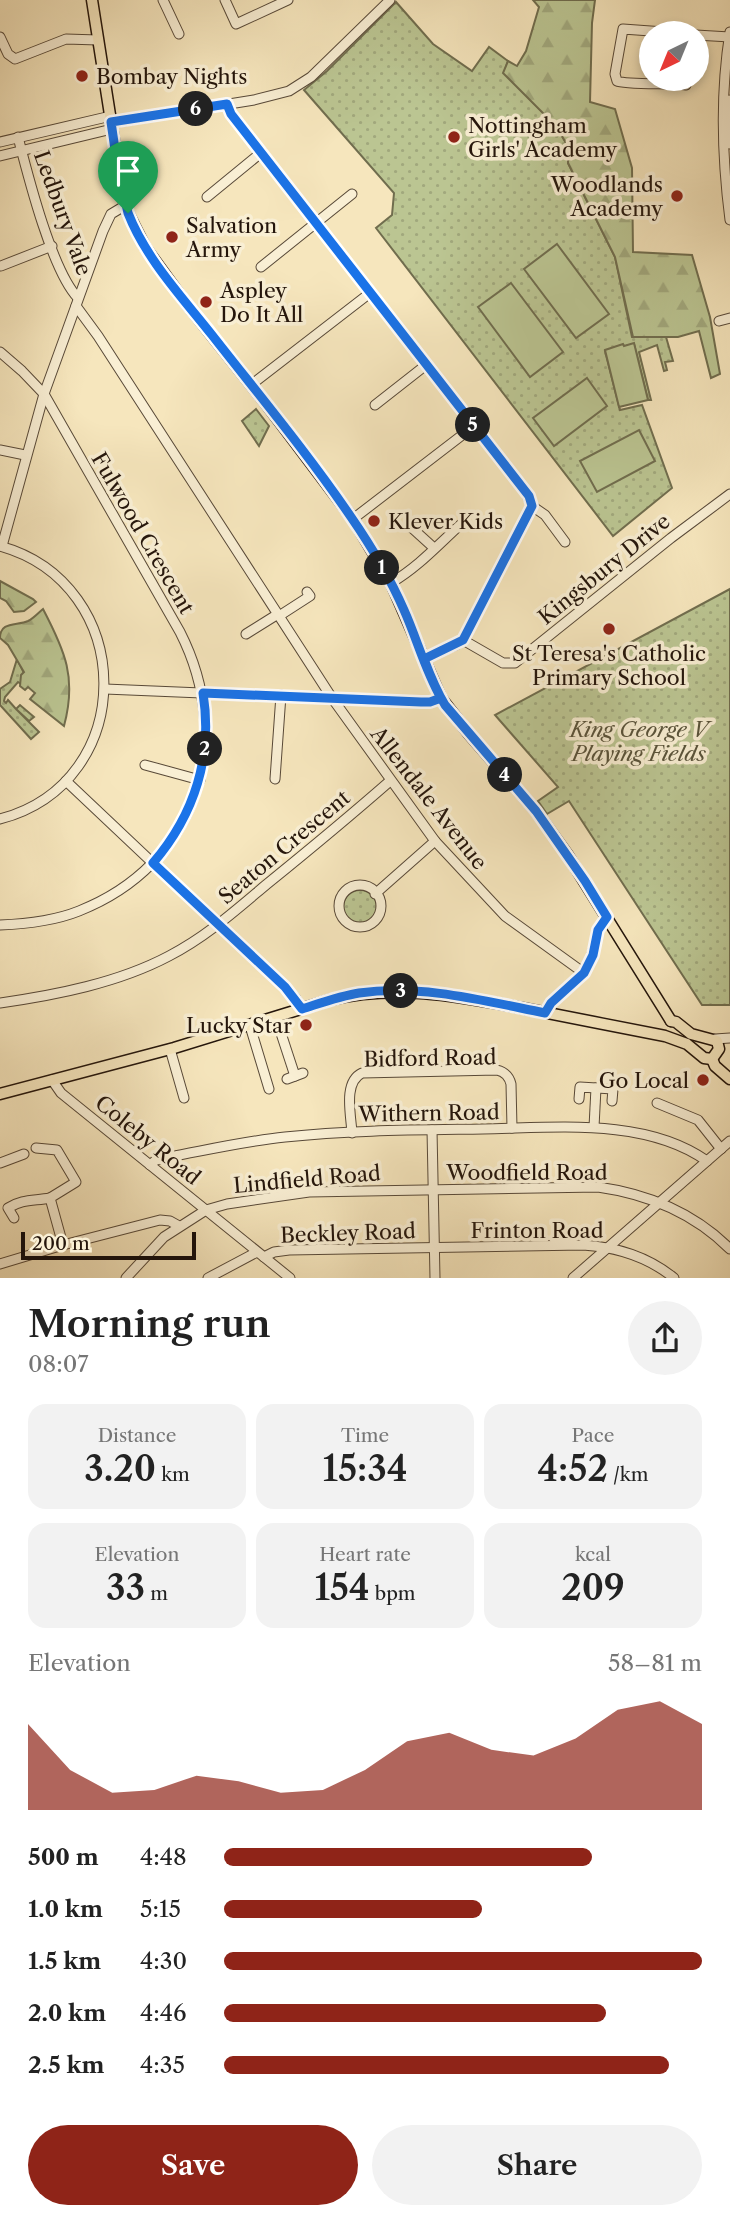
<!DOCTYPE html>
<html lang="en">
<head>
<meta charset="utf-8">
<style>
	:root { --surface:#fff; --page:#f2f2f2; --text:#222; --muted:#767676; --accent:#8f2418 }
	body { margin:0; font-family:"Libre Caslon Text",serif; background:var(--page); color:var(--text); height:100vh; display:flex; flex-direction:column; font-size:26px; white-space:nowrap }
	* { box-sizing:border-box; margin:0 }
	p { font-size:23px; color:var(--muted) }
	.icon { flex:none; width:38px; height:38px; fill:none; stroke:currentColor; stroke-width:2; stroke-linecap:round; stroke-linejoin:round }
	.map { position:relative; height:1278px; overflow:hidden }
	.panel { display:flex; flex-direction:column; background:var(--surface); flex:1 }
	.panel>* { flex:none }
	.needle { width:46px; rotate:223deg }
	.controls { position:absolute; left:639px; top:21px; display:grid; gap:14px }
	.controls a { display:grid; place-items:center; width:70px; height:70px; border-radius:50%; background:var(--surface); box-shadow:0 4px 10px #0003; font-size:35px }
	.scale { position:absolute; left:21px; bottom:18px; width:175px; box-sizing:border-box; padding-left:7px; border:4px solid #24150b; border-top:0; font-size:19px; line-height:24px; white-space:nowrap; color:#24150b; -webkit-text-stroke:5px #f9efd4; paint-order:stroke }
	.pin { position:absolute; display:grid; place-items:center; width:60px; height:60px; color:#fff; margin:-72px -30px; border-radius:50% 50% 50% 0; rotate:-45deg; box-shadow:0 0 7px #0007 }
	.pin .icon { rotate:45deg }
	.km { position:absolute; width:35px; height:35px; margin:-18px; border-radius:50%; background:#222; color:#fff; font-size:19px; line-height:35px; text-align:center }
	.round { display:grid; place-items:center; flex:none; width:74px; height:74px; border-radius:37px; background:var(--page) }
	.summary { display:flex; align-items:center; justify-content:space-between; height:119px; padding:0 28px }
	h1 { font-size:38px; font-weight:600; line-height:52px }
	.metrics { display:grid; grid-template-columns:repeat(3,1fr); gap:10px; height:119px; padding:7px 28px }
	.metrics div { display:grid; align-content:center; border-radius:18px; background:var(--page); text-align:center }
	.metrics b { font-size:35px; font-weight:600 }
	.metrics small { font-size:19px; font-weight:400 }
	.metrics p { font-size:19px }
	.chart { height:196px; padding:14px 28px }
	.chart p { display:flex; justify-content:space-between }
	.chart svg { width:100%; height:126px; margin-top:7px; fill:var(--accent); opacity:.7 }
	.action { display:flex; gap:14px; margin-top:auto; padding:14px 28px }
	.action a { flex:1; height:80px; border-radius:42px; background:var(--accent); color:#fff; font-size:28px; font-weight:600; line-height:80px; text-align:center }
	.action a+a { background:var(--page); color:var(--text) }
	ul { padding:0 28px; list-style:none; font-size:23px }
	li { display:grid; grid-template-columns:112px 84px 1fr; align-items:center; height:52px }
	li i { height:18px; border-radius:9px; background:var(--accent) }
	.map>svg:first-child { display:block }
</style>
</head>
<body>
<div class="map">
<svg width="730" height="1278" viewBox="0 0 730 1278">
	<defs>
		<pattern id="grass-dots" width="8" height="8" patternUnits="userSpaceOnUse" patternTransform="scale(1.75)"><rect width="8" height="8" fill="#bbc592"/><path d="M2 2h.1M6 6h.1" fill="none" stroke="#a1a87d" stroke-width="1.8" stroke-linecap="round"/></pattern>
		<pattern id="forest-firs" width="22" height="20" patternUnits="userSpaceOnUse" patternTransform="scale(1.75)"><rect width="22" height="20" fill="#bbc592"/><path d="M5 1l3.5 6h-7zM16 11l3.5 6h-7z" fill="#a1a87d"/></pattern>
	</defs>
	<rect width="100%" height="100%" fill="#f6e6bd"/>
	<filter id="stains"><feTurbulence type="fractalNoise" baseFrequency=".00286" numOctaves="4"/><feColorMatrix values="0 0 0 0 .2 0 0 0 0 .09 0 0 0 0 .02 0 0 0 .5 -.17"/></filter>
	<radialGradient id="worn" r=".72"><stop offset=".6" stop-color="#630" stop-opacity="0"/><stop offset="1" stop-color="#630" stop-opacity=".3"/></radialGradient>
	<g fill="url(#grass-dots)" stroke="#706d4e" stroke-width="2">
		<path d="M 396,2 L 433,44 L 472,71 L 489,47 L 508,61 L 504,73 L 556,126 L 569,148 L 568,163 L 615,257 L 632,337 L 666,337 L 673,361 L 665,362 L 667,370 L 664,371 L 657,345 L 639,352 L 651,400 L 648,400 L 634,344 L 605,351 L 620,410 L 642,405 L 672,488 L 613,536 L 376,228 L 392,215 L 394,193 L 304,90 L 327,71 Z"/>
		<path d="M 256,409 L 269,426 L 259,446 L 242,421 Z"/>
		<path d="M 730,589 L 730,1005 L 702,1005 L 569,801 L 547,814 L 538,801 L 558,787 L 495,715 Z"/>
		<path d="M 17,659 L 24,673 L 21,684 L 18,682 L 5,697 L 4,701 L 6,703 L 8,700 L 16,709 L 20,705 L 34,717 L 29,721 L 16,709 L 39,732 L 31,739 L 0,705 L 0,689 L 10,682 Z"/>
		<circle cx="360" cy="907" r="17"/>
	</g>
	<g fill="url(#forest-firs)" stroke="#706d4e" stroke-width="2">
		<path d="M 533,0 L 595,0 L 592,23 L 590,102 L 615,109 L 632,168 L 633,252 L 692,255 L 710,317 L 720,374 L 711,378 L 699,331 L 678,337 L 633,337 L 615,257 L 568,163 L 569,148 L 556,126 L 503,73 L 508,61 L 517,66 L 526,51 L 539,7 Z"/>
		<path d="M 0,581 L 33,599 L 36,602 L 24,611 L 14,612 L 6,601 L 0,598 Z"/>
		<path d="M 43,609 C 65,651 77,678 64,726 L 30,699 L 35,693 L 28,687 L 25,690 L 20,686 L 21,675 L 24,672 L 8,645 L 0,638 C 0,621 17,626 28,621 C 34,618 38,613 43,609 Z"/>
	</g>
	<g fill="#bbc592" stroke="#706d4e" stroke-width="2">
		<path d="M 557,244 L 609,314 L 576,338 L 524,269 Z"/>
		<path d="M 511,283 L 563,352 L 530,377 L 478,307 Z"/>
		<path d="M 634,343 L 648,400 L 619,407 L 605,350 L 623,344 L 624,346 Z"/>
		<path d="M 587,378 L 607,406 L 554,446 L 533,418 Z"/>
		<path d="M 639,430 L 655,461 L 597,492 L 580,461 Z"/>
	</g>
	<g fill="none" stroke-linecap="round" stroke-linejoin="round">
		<defs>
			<g id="minor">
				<path d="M 163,0 L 179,34"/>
				<path d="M 225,0 L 236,24 L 288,0"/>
				<path d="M 730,32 C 720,94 722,158 730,220"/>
				<path d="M 678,33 L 623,29 L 615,74 L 617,81 C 625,85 672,83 686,85"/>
				<path d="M 696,35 L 730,37"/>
				<path d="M 0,37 L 8,54 L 15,59 L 66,39 L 98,40"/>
				<path d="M 730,100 L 730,144"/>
				<path d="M 227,104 L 231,114 L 525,491 L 532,506"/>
				<path d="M 111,123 L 254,100 L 289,91 L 311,77 L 390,0"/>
				<path d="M 18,137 C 28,176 52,271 78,298"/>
				<path d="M 0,142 L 111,116"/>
				<path d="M 0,156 L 112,129"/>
				<path d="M 207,197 L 262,152"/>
				<path d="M 1,266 L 52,246"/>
				<path d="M 261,267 L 352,194"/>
				<path d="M 76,306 L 98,336 L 332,698 L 435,841 L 505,916 L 584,973"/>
				<path d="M 719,321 L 730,318"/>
				<path d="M 0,352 L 22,371 L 44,394 L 180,632 C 236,742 196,865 79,911 C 54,921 27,924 0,925"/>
				<path d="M 251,385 L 370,293"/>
				<path d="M 375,405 L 426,365"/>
				<path d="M 0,450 L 25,455"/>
				<path d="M 532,506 L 545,515 L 565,542"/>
				<path d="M 353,519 L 474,426"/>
				<path d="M 412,528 L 434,548"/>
				<path d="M 0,546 C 137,584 140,782 0,819"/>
				<path d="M 2,546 L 44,394 L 103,231 L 111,214 L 126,205"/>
				<path d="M 391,583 C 418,567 437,546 460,525"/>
				<path d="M 279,616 L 310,596 L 307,592"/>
				<path d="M 246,634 L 278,614"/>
				<path d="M 463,640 L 503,663 L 515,663 L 671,538 L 730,494"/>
				<path d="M 424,658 L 456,645 L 463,640 L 532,506"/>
				<path d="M 105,689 L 421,702 L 430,702 L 441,698"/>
				<path d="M 145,765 L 200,780"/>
				<path d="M 275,779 L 281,695"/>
				<path d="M 66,781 L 284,987 L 296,999 L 302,1009"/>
				<circle cx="360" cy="906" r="21"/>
				<path d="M 375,894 L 435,841"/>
				<path d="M 0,1003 C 56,995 118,983 169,956 C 206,937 236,910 267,884 C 309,850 350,816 390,781"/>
				<path d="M 546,1013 C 554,996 573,988 584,973 C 593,960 593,946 598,931 C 600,927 604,922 607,917"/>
				<path d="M 276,1018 L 295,1076"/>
				<path d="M 250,1026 L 269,1089"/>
				<path d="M 715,1039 L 730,1038"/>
				<path d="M 170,1049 L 184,1098"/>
				<path d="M 287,1079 L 303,1073"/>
				<path d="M 52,1080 L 61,1093 L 290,1278"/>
				<path d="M 579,1099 L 580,1087 L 613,1089 L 612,1101"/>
				<path d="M 657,1103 L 698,1120 L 721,1149"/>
				<path d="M 594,1127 L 596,1088"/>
				<path d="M 432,1130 L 435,1278"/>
				<path d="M 352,1133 C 351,1115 343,1082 362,1073 L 497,1070 C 505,1072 509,1076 511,1084 L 512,1128"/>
				<path d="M 36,1148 L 57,1150 L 76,1182 L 50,1198 L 63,1245"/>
				<path d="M 0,1163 L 24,1154"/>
				<path d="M 150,1165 L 156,1160 L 169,1157 C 207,1150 246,1141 285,1137 C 351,1130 417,1130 483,1129 C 554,1128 645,1117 707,1161"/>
				<path d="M 14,1218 L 8,1208 C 22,1199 34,1201 50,1198"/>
				<path d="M 264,1257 L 274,1252 L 289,1250 L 583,1245 C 617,1247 647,1256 674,1278"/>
				<path d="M 0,1264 L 63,1245 L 160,1220 L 170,1221 L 179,1226"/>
				<path d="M 126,1278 L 164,1237 L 206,1210 L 227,1204 L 309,1192 L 598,1187 C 648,1194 693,1212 730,1249"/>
				<path d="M 208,1278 L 257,1252"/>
				<path d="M 573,1278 L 730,1141"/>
			</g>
			<g id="major">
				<path d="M 92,0 L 121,185 L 128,213 L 145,247 L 182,298 L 264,401 L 353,519 L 391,583 L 441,698 L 469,734 L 536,811 L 567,854 L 671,1021"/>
				<path d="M 671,1021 L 676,1022 L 691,1034 L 717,1041 L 719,1049 L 712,1059"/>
				<path d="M 712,1059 L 715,1066 L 730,1079"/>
				<path d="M 0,1094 L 174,1048 L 330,1000 C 396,984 457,996 522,1008 C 570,1017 617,1027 665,1036 L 687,1044 L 704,1058 L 712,1059"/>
			</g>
		</defs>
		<use href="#minor" stroke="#584938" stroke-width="11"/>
		<use href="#major" stroke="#24150b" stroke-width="13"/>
		<use href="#minor" stroke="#f9efd4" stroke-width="9"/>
		<use href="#major" stroke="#f6e6bd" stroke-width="10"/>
	</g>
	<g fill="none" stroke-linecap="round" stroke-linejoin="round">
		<defs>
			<path id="route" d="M 128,213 C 146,259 182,297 212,335 C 259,395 308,454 351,517 C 371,546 390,578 404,610 C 417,639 425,670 441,698 L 430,702 L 421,702 L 203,693 C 213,756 195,814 153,863 L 285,987 L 302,1009 C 321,1003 340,996 359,993 C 421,984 485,1001 545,1013 L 551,1003 L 584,973 L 593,955 L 598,930 L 607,917 L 585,881 L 536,811 L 445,705 C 436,690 430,675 424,659 L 463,640 L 532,506 L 529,496 L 231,114 L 227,104 L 111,122 L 118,170 L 128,213"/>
		</defs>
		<use href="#route" stroke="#fff" stroke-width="14"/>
		<use href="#route" stroke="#1a73e8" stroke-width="9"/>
	</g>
	<g fill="#8f2418" stroke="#f9efd4" stroke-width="2.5">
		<circle cx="82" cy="76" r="7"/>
		<circle cx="454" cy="137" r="7"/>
		<circle cx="677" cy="196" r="7"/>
		<circle cx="172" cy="237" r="7"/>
		<circle cx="206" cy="302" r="7"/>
		<circle cx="374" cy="521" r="7"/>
		<circle cx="609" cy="629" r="7"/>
		<circle cx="306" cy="1025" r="7"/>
		<circle cx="703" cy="1080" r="7"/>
	</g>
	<g text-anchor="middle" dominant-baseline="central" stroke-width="7" stroke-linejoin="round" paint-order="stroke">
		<g font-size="21" fill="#24150b" stroke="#f9efd4" text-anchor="start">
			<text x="96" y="76">Bombay Nights</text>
			<text x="468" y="125">Nottingham<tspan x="468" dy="24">Girls' Academy</tspan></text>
			<text x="663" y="184" text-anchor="end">Woodlands<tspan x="663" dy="24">Academy</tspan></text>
			<text x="186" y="225">Salvation<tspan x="186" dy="24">Army</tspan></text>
			<text x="220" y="290">Aspley<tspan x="220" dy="24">Do It All</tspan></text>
			<text x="388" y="521">Klever Kids</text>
			<text x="609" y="653" text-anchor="middle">St Teresa's Catholic<tspan x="609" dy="24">Primary School</tspan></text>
			<text x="292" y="1025" text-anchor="end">Lucky Star</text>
			<text x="689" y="1080" text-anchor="end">Go Local</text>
		</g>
		<g font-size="21" fill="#24150b" stroke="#f9efd4">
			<text transform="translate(63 213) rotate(70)">Ledbury Vale</text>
			<text transform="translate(143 533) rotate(60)">Fulwood Crescent</text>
			<text transform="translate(604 569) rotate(-39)">Kingsbury Drive</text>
			<text transform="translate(429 798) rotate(52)">Allendale Avenue</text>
			<text transform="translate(284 847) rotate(-40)">Seaton Crescent</text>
			<text transform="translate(430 1058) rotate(-1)">Bidford Road</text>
			<text transform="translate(429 1113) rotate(-1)">Withern Road</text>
			<text transform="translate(148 1140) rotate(39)">Coleby Road</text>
			<text x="527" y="1172">Woodfield Road</text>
			<text transform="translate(307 1179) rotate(-5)">Lindfield Road</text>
			<text x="537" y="1230">Frinton Road</text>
			<text transform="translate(348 1233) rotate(-2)">Beckley Road</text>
		</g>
		<g font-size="21" font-style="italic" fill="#59533a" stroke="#f9efd4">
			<text x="639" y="729">King George V<tspan x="639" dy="24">Playing Fields</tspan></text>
		</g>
	</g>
	<rect width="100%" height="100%" filter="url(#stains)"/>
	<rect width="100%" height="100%" fill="url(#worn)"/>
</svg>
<div class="controls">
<a><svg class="needle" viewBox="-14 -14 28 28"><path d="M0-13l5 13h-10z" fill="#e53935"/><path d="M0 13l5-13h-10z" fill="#767676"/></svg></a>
</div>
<div class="scale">200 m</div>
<div class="pin" style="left:128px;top:213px;background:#1e9e55"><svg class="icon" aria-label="arrive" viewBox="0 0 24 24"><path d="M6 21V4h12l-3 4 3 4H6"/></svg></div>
<b class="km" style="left:382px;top:568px">1</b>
<b class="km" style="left:205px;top:749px">2</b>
<b class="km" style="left:401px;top:991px">3</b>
<b class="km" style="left:505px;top:775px">4</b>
<b class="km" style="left:473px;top:425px">5</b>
<b class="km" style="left:196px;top:109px">6</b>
</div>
<section class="panel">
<div class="summary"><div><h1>Morning run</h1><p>08:07</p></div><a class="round"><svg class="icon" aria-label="share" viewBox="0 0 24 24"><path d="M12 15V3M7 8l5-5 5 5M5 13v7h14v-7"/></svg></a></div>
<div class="metrics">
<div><p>Distance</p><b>3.20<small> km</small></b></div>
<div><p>Time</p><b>15:34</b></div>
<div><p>Pace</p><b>4:52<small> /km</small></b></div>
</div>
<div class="metrics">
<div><p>Elevation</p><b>33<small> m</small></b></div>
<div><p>Heart rate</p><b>154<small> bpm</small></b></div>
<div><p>kcal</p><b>209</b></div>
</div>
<div class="chart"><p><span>Elevation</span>58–81 m</p>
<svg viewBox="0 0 160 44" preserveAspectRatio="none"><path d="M0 44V14L10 30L20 38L30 37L40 32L50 34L60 38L70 37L80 30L90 20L100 17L110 23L120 25L130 19L140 9L150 6L160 14V44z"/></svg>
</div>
<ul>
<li><b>500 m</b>4:48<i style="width:77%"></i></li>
<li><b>1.0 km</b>5:15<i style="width:54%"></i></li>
<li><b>1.5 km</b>4:30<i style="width:100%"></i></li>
<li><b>2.0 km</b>4:46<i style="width:80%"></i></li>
<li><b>2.5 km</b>4:35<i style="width:93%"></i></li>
</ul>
<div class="action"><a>Save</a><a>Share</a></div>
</section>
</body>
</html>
